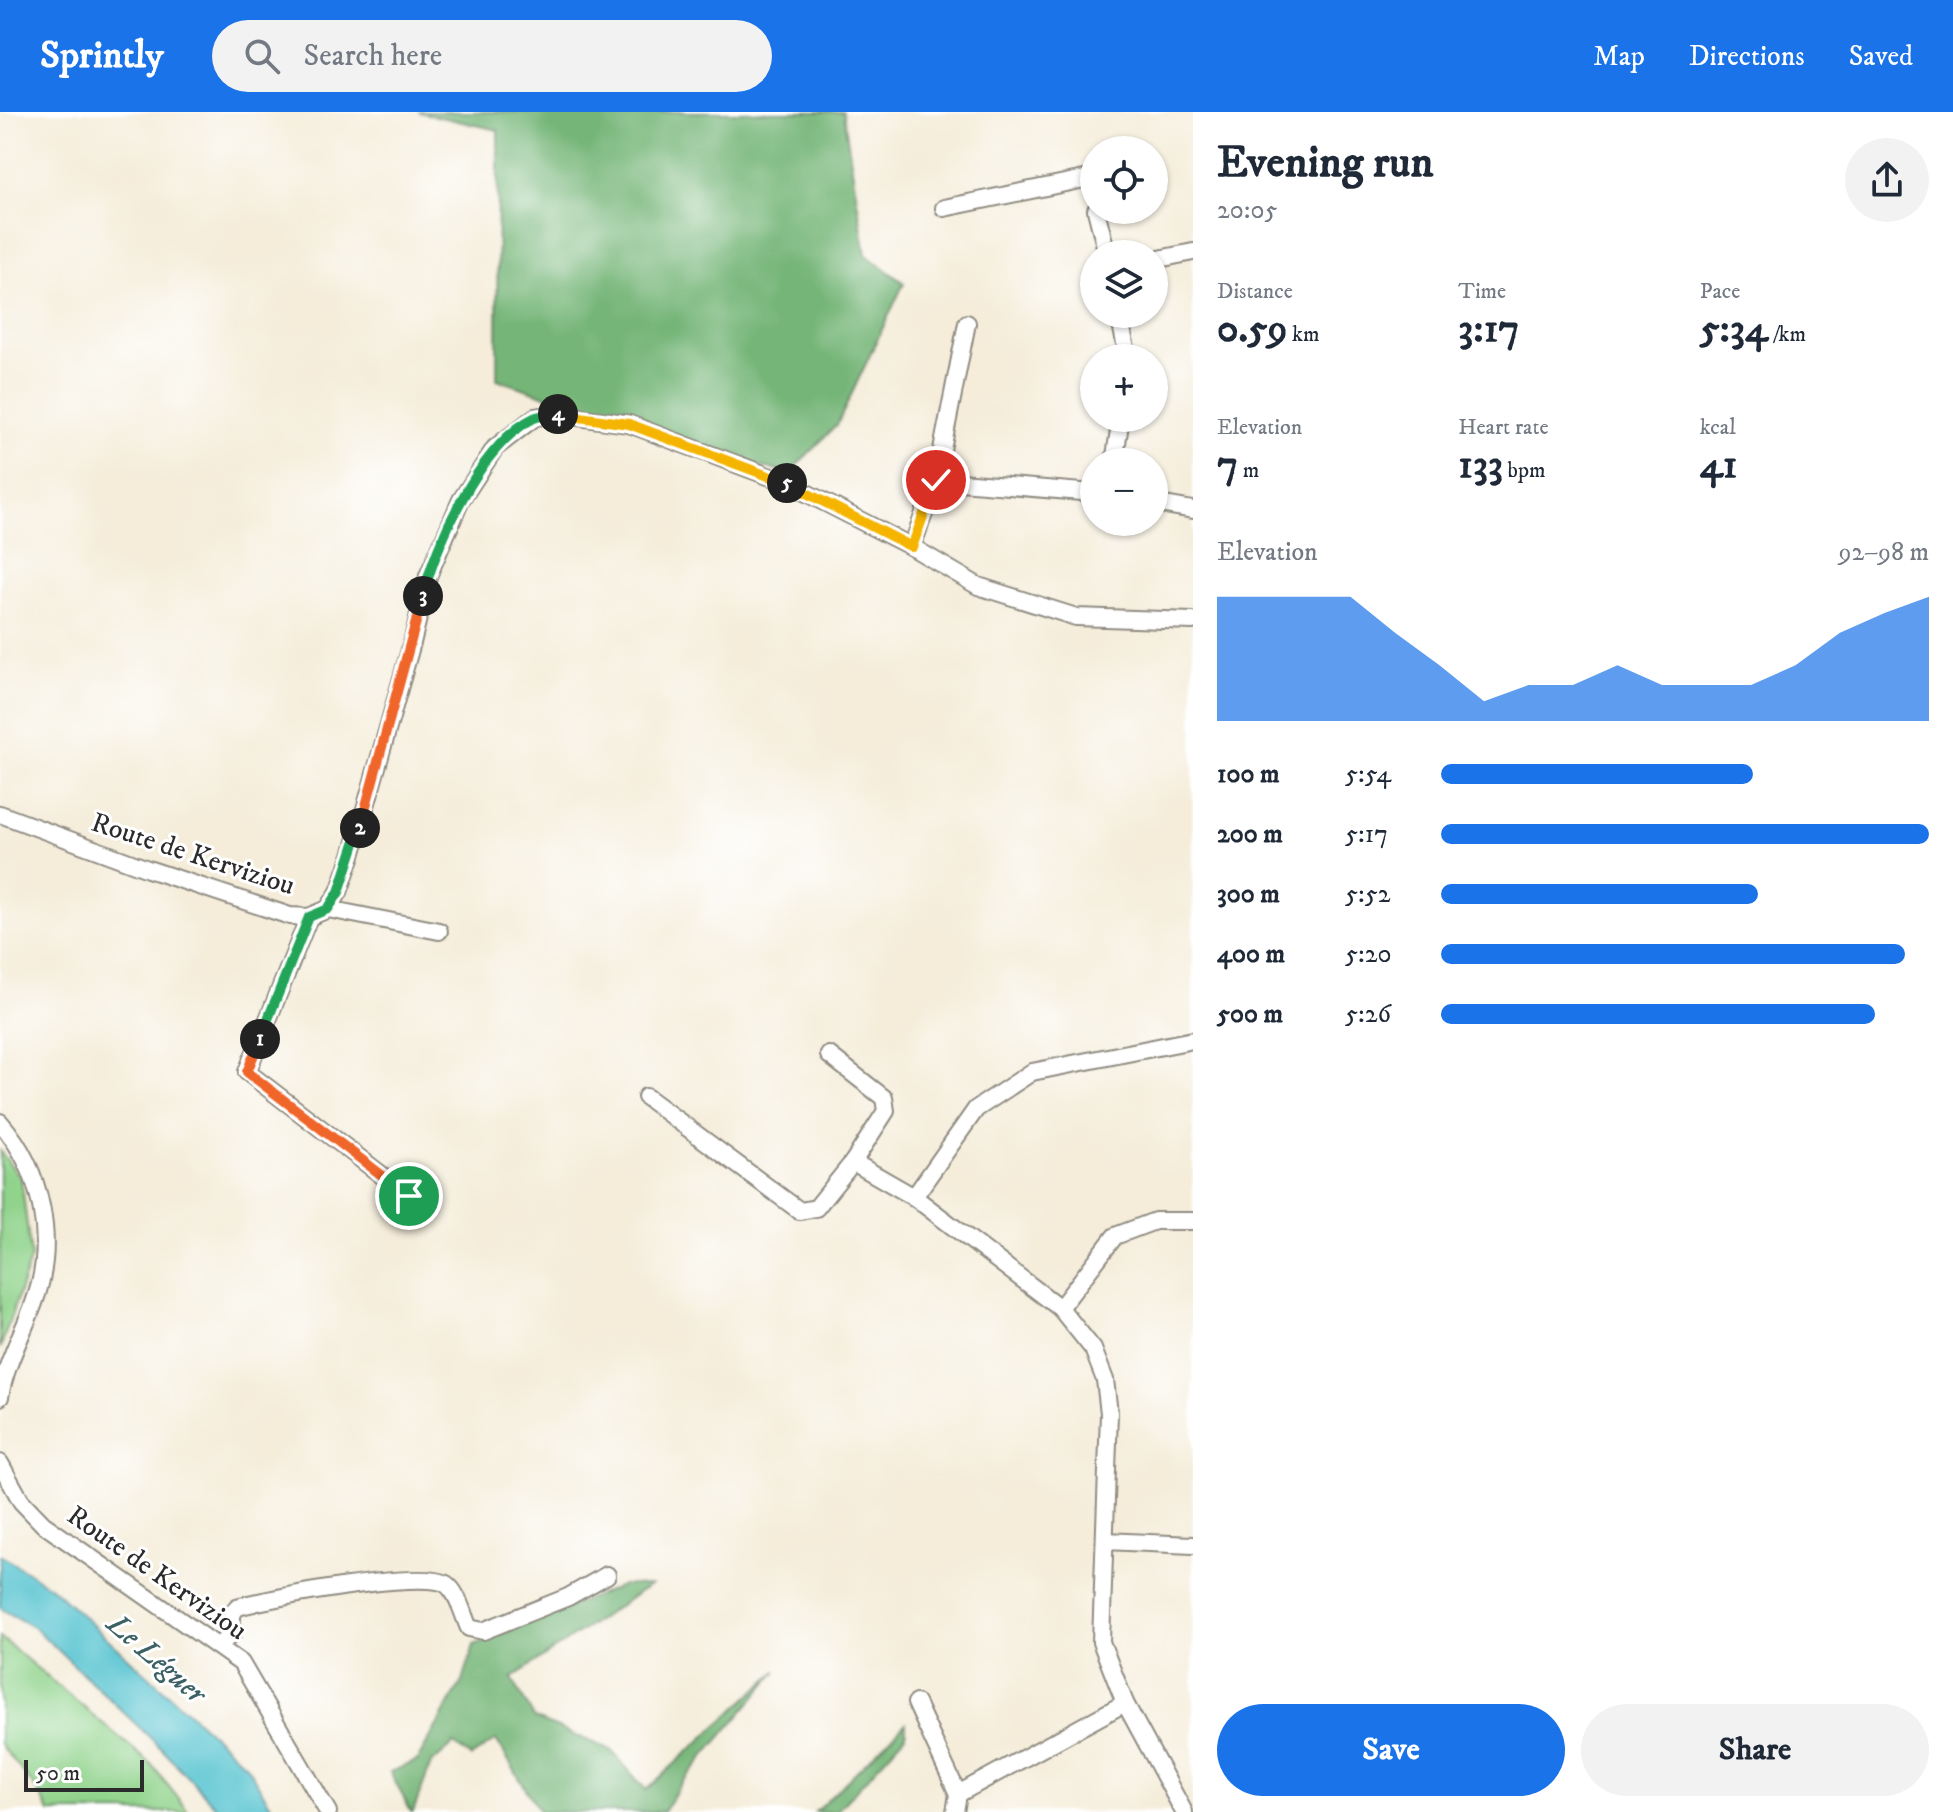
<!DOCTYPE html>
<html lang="en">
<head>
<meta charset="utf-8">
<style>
	:root { --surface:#fff; --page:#f2f2f3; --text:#1f2937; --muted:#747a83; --accent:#1a73e8 }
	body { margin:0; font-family:"IM FELL DW Pica",serif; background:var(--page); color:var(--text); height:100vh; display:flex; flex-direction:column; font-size:30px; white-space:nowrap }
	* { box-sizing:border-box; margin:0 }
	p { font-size:26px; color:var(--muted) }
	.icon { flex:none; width:44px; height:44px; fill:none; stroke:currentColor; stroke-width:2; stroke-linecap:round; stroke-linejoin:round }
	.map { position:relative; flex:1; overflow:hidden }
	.drawer { display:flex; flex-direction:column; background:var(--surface); width:760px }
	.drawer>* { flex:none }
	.controls { position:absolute; left:1080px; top:24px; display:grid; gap:16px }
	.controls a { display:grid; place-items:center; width:88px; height:88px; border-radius:50%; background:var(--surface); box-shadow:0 2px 6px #0004; font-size:40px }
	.scale { position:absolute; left:24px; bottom:20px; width:120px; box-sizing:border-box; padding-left:8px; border:4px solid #2b2b2b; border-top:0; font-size:22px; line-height:28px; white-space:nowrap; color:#2b2b2b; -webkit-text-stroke:6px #fff; paint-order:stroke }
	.pin { position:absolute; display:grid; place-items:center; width:68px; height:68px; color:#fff; margin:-34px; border:4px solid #fff; border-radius:50%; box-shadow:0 2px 8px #0007 }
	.km { position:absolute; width:40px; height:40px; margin:-20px; border-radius:50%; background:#222; color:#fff; font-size:22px; line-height:40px; text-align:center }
	.round { display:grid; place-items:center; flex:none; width:84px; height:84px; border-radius:42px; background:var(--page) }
	.summary { display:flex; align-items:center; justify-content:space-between; height:136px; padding:0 24px }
	h1 { font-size:44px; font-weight:800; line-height:60px }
	.figures { display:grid; grid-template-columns:repeat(3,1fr); gap:12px; height:136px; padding:8px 24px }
	.figures div { display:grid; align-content:center }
	.figures b { font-size:40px; font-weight:800 }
	.figures small { font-size:22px; font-weight:400 }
	.figures p { font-size:22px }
	.chart { height:224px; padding:16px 24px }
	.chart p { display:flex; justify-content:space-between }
	.chart svg { width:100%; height:144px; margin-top:8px; fill:var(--accent); opacity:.7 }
	.action { display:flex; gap:16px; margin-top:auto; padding:16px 24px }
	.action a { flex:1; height:92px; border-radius:48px; background:var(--accent); color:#fff; font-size:32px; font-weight:800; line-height:92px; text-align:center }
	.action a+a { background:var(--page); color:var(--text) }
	ul { padding:0 24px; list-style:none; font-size:26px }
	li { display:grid; grid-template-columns:128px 96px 1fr; align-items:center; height:60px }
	li i { height:20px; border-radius:10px; background:var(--accent) }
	header { display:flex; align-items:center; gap:48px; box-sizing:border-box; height:112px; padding:0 40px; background:var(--accent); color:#fff }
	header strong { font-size:38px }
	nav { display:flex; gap:44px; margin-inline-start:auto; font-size:28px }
	.search { width:560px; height:72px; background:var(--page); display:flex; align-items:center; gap:20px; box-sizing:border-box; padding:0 28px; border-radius:44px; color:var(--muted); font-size:30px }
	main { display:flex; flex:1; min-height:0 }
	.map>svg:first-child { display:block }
</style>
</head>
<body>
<header>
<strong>Sprintly</strong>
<div class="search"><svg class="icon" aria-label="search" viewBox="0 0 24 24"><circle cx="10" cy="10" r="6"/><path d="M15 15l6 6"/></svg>Search here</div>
<nav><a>Map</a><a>Directions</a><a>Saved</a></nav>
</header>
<main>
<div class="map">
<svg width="1193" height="1700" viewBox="0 0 1193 1700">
	<rect width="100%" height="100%" fill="#fff"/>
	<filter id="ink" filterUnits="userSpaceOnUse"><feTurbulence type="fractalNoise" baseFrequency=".0125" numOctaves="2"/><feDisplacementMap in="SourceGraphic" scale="16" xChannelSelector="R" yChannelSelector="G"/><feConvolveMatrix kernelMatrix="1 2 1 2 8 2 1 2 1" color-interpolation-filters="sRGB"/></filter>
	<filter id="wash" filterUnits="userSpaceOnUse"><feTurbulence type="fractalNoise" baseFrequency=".006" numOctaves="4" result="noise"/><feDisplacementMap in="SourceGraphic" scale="32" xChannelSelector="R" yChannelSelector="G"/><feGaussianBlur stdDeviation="1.8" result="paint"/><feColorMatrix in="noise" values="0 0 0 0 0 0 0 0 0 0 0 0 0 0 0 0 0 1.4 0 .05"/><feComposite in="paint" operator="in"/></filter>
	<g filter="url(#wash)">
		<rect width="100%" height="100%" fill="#f5edda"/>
		<g fill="#90d38b" stroke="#5e7f5b" stroke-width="2">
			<path d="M 0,1039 L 21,1066 L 31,1145 L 0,1237 Z"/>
			<path d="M 0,1525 L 151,1652 L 189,1700 L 50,1700 L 37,1678 L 0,1632 Z"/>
		</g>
		<g fill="#74b577" stroke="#507051" stroke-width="2">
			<path d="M 418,0 L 843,0 L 866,143 L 904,171 L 837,313 L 790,360 L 742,352 L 497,267 L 498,18 Z"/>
			<path d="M 623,1473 L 650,1473 L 512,1566 L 534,1606 L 611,1638 L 646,1678 L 777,1559 L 680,1673 L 663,1700 L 540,1700 L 496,1628 L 471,1645 L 454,1632 L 431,1652 L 413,1700 L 411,1700 L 390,1660 L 417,1649 L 464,1566 L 474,1533 Z"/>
			<path d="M 906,1611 L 906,1623 L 836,1700 L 815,1700 Z"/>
		</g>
		<path fill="#58c4d0" stroke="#42787e" stroke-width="2" d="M 0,1443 L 51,1475 L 246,1653 L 275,1700 L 221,1700 L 162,1637 L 36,1517 L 0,1496 Z"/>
	</g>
	<g filter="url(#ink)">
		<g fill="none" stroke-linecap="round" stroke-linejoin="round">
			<defs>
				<g id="street">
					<path d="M 944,96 L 1094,65"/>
					<path d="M 1096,98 L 1107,142"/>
					<path d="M 1154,148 L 1193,140"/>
					<path d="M 1119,202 L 1128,246"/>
					<path d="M 1114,350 L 1121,306"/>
					<path d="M 936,368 L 1094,381"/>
					<path d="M 1154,391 L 1193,398"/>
					<path d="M 912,435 L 936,368 L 967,211"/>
					<path d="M 0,702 L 148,757 L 290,804 L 309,805 L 328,797 L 339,780 L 353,740 L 413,527 L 428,464 L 461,388 L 495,336 L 535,305 L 557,302 L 629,312 L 787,371 L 912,435 L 978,474 L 1076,505 L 1193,509"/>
					<path d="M 328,797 L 439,819"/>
					<path d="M 309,805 L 247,960 L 409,1084"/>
					<path d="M 646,985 L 800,1099 L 816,1096 L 853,1050 L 886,999 L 884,986 L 829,943"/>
					<path d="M 0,1010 C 42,1058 57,1130 34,1191 C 23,1221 5,1253 0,1285"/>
					<path d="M 853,1050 L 914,1085"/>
					<path d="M 1060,1196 L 1115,1124 L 1155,1109 L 1193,1109"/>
					<path d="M 0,1351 L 21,1389 L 43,1412 L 241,1551 L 328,1700"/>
					<path d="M 1105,1429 L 1193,1433"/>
					<path d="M 218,1534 L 232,1522 L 232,1502 L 237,1495 C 269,1486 422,1457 446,1472 C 458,1480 463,1503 469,1516 L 483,1519 L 568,1485 L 607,1463"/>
					<path d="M 916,1591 L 958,1682"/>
					<path d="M 955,1700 L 958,1682 L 1125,1591"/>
					<path d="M 1184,1700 L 1125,1591 L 1101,1530 L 1109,1301 L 1105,1268 L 1093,1237 L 1060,1196 L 914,1085 L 976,997 L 1032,960 L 1193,928"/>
				</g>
			</defs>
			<use href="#street" stroke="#908c82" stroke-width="20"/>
			<use href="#street" stroke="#fff" stroke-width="16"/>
		</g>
	</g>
	<g fill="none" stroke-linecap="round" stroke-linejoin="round" filter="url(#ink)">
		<defs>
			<path id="split-1" d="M 260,927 L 247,960 L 409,1084"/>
			<path id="split-2" d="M 260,927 L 309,805 L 328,797 L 339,780 L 360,716"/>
			<path id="split-3" d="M 360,716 L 423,484"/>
			<path id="split-4" d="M 423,484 C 436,430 481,332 534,306 C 540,303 551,303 558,302"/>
			<path id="split-5" d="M 558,302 L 629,312 L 787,371"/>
			<path id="split-6" d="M 787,371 L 912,435 L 936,368"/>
		</defs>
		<use href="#split-1" stroke="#fff" stroke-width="16"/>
		<use href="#split-2" stroke="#fff" stroke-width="16"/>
		<use href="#split-3" stroke="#fff" stroke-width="16"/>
		<use href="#split-4" stroke="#fff" stroke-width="16"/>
		<use href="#split-5" stroke="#fff" stroke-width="16"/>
		<use href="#split-6" stroke="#fff" stroke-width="16"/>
		<use href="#split-1" stroke="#f0652b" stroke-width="10"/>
		<use href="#split-2" stroke="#22a559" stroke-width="10"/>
		<use href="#split-3" stroke="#f0652b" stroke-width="10"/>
		<use href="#split-4" stroke="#22a559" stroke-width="10"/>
		<use href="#split-5" stroke="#f5b400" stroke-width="10"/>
		<use href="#split-6" stroke="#f5b400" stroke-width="10"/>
	</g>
	<g text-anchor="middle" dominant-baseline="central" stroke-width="6" stroke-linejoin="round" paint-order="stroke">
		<g font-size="28" fill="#2b2b2b" stroke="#fff">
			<text transform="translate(193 742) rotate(18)">Route de Kerviziou</text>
			<text transform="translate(157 1461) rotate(35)">Route de Kerviziou</text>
		</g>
		<g font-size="30" font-style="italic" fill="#3b6165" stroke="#fff">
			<text transform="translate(156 1547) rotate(41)">Le Léguer</text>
		</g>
	</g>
</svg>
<div class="controls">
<a><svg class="icon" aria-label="locate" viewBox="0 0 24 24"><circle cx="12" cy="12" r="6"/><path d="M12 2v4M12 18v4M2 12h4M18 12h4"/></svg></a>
<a><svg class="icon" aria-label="layers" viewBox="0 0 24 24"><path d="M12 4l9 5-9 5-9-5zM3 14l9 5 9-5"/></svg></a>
<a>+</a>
<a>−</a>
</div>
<div class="scale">50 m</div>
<div class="pin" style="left:409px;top:1084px;background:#1e9e55"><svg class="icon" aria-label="arrive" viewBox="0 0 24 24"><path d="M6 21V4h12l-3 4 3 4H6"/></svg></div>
<div class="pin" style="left:936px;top:368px;background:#d93025"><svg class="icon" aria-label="check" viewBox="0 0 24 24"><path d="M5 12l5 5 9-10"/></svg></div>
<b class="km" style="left:260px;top:927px">1</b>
<b class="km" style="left:360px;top:716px">2</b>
<b class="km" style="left:423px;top:484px">3</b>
<b class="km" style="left:558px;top:302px">4</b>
<b class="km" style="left:787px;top:371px">5</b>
</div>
<section class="drawer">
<div class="summary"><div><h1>Evening run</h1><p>20:05</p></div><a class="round"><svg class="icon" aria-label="share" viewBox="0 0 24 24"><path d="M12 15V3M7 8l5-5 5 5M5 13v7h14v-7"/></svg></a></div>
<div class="figures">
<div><p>Distance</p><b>0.59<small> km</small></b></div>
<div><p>Time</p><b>3:17</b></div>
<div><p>Pace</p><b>5:34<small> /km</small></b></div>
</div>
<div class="figures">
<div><p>Elevation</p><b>7<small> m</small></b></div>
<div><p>Heart rate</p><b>133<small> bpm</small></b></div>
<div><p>kcal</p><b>41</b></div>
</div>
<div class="chart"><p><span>Elevation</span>92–98 m</p>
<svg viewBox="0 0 160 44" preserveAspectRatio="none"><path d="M0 44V6L10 6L20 6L30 6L40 17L50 27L60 38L70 33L80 33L90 27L100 33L110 33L120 33L130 27L140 17L150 11L160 6V44z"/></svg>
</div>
<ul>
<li><b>100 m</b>5:54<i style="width:64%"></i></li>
<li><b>200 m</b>5:17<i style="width:100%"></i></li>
<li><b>300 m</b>5:52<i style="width:65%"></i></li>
<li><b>400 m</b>5:20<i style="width:95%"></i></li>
<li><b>500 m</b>5:26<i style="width:89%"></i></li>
</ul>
<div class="action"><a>Save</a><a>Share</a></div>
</section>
</main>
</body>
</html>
